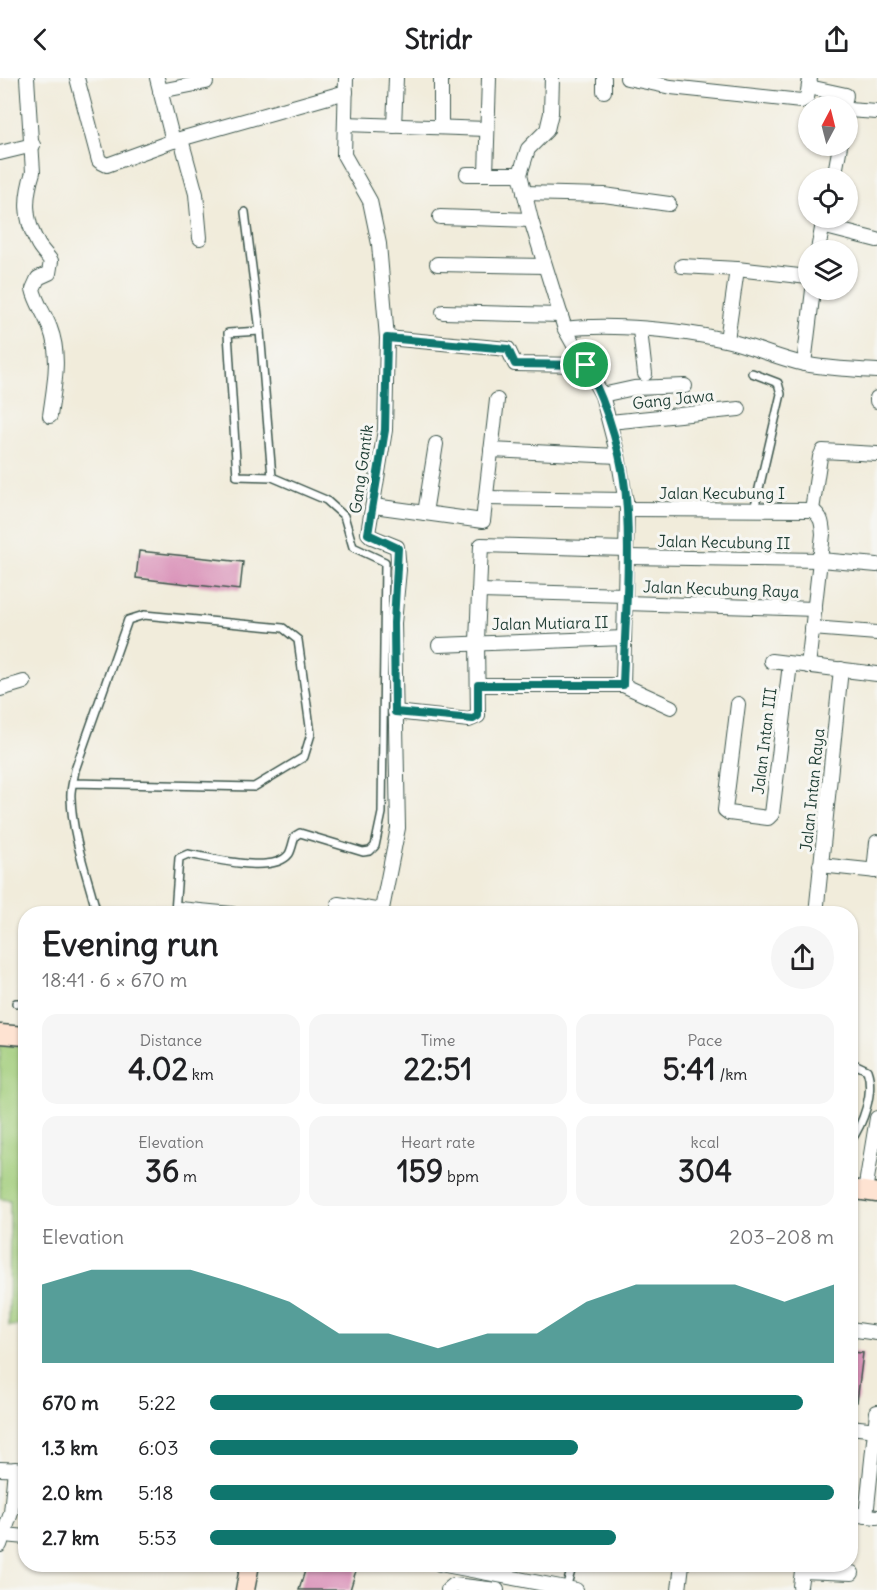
<!DOCTYPE html>
<html lang="en">
<head>
<meta charset="utf-8">
<style>
	:root { --surface:#fff; --page:#f6f6f6; --text:#202124; --muted:#757577; --accent:#0f766e }
	body { margin:0; font-family:Delius,sans-serif; background:var(--page); color:var(--text); height:100vh; display:flex; flex-direction:column; font-size:22px; white-space:nowrap }
	* { box-sizing:border-box; margin:0 }
	p { font-size:20px; color:var(--muted) }
	.icon { flex:none; width:33px; height:33px; fill:none; stroke:currentColor; stroke-width:2; stroke-linecap:round; stroke-linejoin:round }
	.map { position:relative; flex:1; overflow:hidden }
	.panel { position:absolute; left:18px; top:828px; width:840px; height:666px; display:flex; flex-direction:column; background:var(--surface); border-radius:24px; box-shadow:0 2px 4px #0004 }
	.panel>* { flex:none }
	.needle { width:39px; rotate:7deg }
	.tools { position:absolute; left:798px; top:18px; display:grid; gap:12px }
	.tools a { display:grid; place-items:center; width:60px; height:60px; border-radius:50%; background:var(--surface); box-shadow:0 2px 4px #0004; font-size:30px }
	.pin { position:absolute; display:grid; place-items:center; width:51px; height:51px; color:#fff; margin:-26px; border:3px solid #fff; border-radius:50%; box-shadow:0 2px 6px #0007 }
	.round { display:grid; place-items:center; flex:none; width:63px; height:63px; border-radius:32px; background:var(--page) }
	.overview { display:flex; align-items:center; justify-content:space-between; height:102px; padding:0 24px }
	h1 { font-size:33px; font-weight:700; line-height:45px }
	.metrics { display:grid; grid-template-columns:repeat(3,1fr); gap:9px; height:102px; padding:6px 24px }
	.metrics div { display:grid; align-content:center; border-radius:15px; background:var(--page); text-align:center }
	.metrics b { font-size:30px; font-weight:700 }
	.metrics small { font-size:16px; font-weight:400 }
	.metrics p { font-size:16px }
	.chart { height:168px; padding:12px 24px }
	.chart p { display:flex; justify-content:space-between }
	.chart svg { width:100%; height:108px; margin-top:6px; fill:var(--accent); opacity:.7 }
	ul { padding:0 24px; list-style:none; font-size:20px }
	li { display:grid; grid-template-columns:96px 72px 1fr; align-items:center; height:45px }
	li i { height:15px; border-radius:8px; background:var(--accent) }
	header { display:flex; justify-content:space-between; align-items:center; height:78px; padding:0 24px; background:var(--surface); font-size:27px; font-weight:700 }
	.map>svg:first-child { display:block }
</style>
</head>
<body>
<header><svg class="icon" aria-label="back" viewBox="0 0 24 24"><path d="M15 5l-7 7 7 7"/></svg>Stridr<svg class="icon" aria-label="share" viewBox="0 0 24 24"><path d="M12 15V3M7 8l5-5 5 5M5 13v7h14v-7"/></svg></header>
<div class="map">
<svg width="877" height="1512" viewBox="0 0 877 1512">
	<rect width="100%" height="100%" fill="#f6f6f2"/>
	<filter id="ink" filterUnits="userSpaceOnUse"><feTurbulence type="fractalNoise" baseFrequency=".0167" numOctaves="2"/><feDisplacementMap in="SourceGraphic" scale="12" xChannelSelector="R" yChannelSelector="G"/><feConvolveMatrix kernelMatrix="1 2 1 2 8 2 1 2 1" color-interpolation-filters="sRGB"/></filter>
	<filter id="wash" filterUnits="userSpaceOnUse"><feTurbulence type="fractalNoise" baseFrequency=".008" numOctaves="4" result="noise"/><feDisplacementMap in="SourceGraphic" scale="24" xChannelSelector="R" yChannelSelector="G"/><feGaussianBlur stdDeviation="1.35" result="paint"/><feColorMatrix in="noise" values="0 0 0 0 0 0 0 0 0 0 0 0 0 0 0 0 0 1.4 0 .05"/><feComposite in="paint" operator="in"/></filter>
	<g filter="url(#wash)">
		<rect width="100%" height="100%" fill="#f1ecdb"/>
		<path fill="#a0cc78" stroke="#608456" stroke-width="1.5" d="M 0,966 L 26,968 L 25,1247 L 9,1248 L 10,1122 L 0,1121 Z"/>
		<g id="blocks">
			<g fill="#d990b7">
				<path d="M 139,473 L 243,484 L 240,512 L 136,500 Z"/>
				<path d="M 850,1274 L 863,1275 L 857,1324 L 850,1324 Z"/>
				<path d="M 307,1486 L 358,1486 L 350,1512 L 299,1512 Z"/>
			</g>
		</g>
	</g>
	<g filter="url(#ink)">
		<use href="#blocks" fill-opacity="0" stroke="#3e574d" stroke-width="1.5"/>
		<g fill="none" stroke-linecap="round" stroke-linejoin="round">
			<defs>
				<g id="lane">
					<path d="M 260,253 L 228,255 L 237,398 L 272,399"/>
					<path d="M 752,295 L 778,305 L 781,316 L 754,432"/>
					<path d="M 73,705 L 254,709 L 304,679 L 311,656 L 298,562 L 283,550 L 144,537 L 128,542 L 75,692 C 74,701 70,711 71,720 C 72,759 88,799 97,836"/>
					<path d="M 175,834 L 179,780 L 188,776 C 211,780 273,797 289,776 C 292,771 293,763 295,758 L 300,755 L 363,774 L 370,773 L 375,768 L 382,735 L 385,484 L 353,469 L 344,438 L 326,422 L 272,399 L 260,253 L 245,134"/>
					<path d="M 16,925 L 26,925"/>
					<path d="M 850,984 L 867,992 C 875,1014 863,1046 850,1064"/>
					<path d="M 566,1510 L 573,1486"/>
				</g>
				<g id="street">
					<path d="M 27,0 L 33,94 C 25,119 24,140 37,164 C 40,171 47,177 51,183 L 49,195 L 38,200 L 33,211 C 36,225 45,236 50,250 C 61,278 54,308 50,338"/>
					<path d="M 77,0 L 99,83 L 107,87 L 173,63 L 346,14"/>
					<path d="M 157,0 L 173,63"/>
					<path d="M 346,0 L 344,77 L 370,123 L 379,166 L 387,260 L 385,352 L 368,455 L 372,459 L 397,469 L 399,492 L 394,545 L 398,750 L 381,836"/>
					<path d="M 552,0 L 551,35 L 547,52 L 528,71 L 520,96 L 531,142 L 565,251 L 602,317 L 618,378 L 627,431 L 623,607"/>
					<path d="M 604,0 L 604,13"/>
					<path d="M 627,0 L 671,9 L 801,23 L 807,20 L 810,0"/>
					<path d="M 809,9 L 846,17 L 844,28"/>
					<path d="M 160,13 L 206,4"/>
					<path d="M 848,32 L 877,34"/>
					<path d="M 345,46 L 487,51"/>
					<path d="M 394,48 L 396,0"/>
					<path d="M 441,49 L 441,0"/>
					<path d="M 181,61 L 196,116 L 200,160"/>
					<path d="M 0,75 L 33,67"/>
					<path d="M 467,96 L 520,96"/>
					<path d="M 486,96 L 489,0"/>
					<path d="M 834,100 L 840,68"/>
					<path d="M 524,115 L 604,117 L 669,126"/>
					<path d="M 440,139 L 531,142"/>
					<path d="M 822,148 L 877,162"/>
					<path d="M 818,172 L 824,140"/>
					<path d="M 437,186 L 545,188"/>
					<path d="M 682,188 L 737,191 L 808,199"/>
					<path d="M 443,234 L 561,237"/>
					<path d="M 565,251 C 610,245 681,252 725,262 C 752,268 777,280 804,286 C 829,291 852,291 877,293"/>
					<path d="M 640,252 L 645,296"/>
					<path d="M 387,260 L 508,271 L 515,286 L 586,287"/>
					<path d="M 727,262 L 737,191"/>
					<path d="M 804,286 L 813,212"/>
					<path d="M 602,317 L 634,310 L 685,308"/>
					<path d="M 877,320 L 877,323"/>
					<path d="M 610,344 L 739,331"/>
					<path d="M 491,372 L 618,378"/>
					<path d="M 486,420 L 626,422"/>
					<path d="M 374,428 L 483,443 L 497,322"/>
					<path d="M 627,431 L 812,432 C 822,439 822,445 823,456 L 808,588"/>
					<path d="M 812,432 L 820,379 L 823,373 L 877,376"/>
					<path d="M 425,435 L 436,366"/>
					<path d="M 626,479 L 821,482 L 877,487"/>
					<path d="M 479,513 L 625,517"/>
					<path d="M 625,525 L 815,531"/>
					<path d="M 812,550 L 877,555"/>
					<path d="M 439,567 L 624,560"/>
					<path d="M 771,583 L 877,596"/>
					<path d="M 478,607 L 623,607 L 671,629"/>
					<path d="M 0,611 L 24,604"/>
					<path d="M 738,626 L 725,732 L 729,735 L 768,740 L 772,736 L 790,586"/>
					<path d="M 395,634 L 469,642 L 478,638 L 477,563 L 481,467 L 626,471"/>
					<path d="M 820,787 L 877,793"/>
					<path d="M 874,793 L 877,764"/>
					<path d="M 338,826 L 382,833"/>
					<path d="M 179,831 L 232,836"/>
					<path d="M 816,836 L 841,591"/>
					<path d="M 865,1113 L 877,1040"/>
					<path d="M 850,1251 L 877,1255"/>
					<path d="M 850,1349 L 877,1352"/>
					<path d="M 0,1391 L 26,1392"/>
					<path d="M 850,1436 L 877,1439"/>
					<path d="M 866,1438 L 877,1334"/>
					<path d="M 5,1457 L 26,1459"/>
					<path d="M 0,1467 L 11,1435 L 15,1391"/>
					<path d="M 440,1486 L 576,1512"/>
					<path d="M 802,1493 L 852,1495"/>
					<path d="M 800,1508 L 803,1486"/>
					<path d="M 448,1512 L 454,1507 L 497,1512"/>
					<path d="M 679,1512 L 682,1486"/>
				</g>
				<g id="secondary">
					<path d="M 0,956 L 26,958"/>
					<path d="M 850,1111 L 877,1115"/>
					<path d="M 245,1512 L 250,1486"/>
				</g>
			</defs>
			<use href="#lane" stroke="#3e574d" stroke-width="10"/>
			<use href="#street" stroke="#3e574d" stroke-width="16"/>
			<use href="#secondary" stroke="#3e574d" stroke-width="21"/>
			<use href="#lane" stroke="#fff" stroke-width="7"/>
			<use href="#street" stroke="#fff" stroke-width="14"/>
			<use href="#secondary" stroke="#fee3d2" stroke-width="18"/>
		</g>
	</g>
	<g fill="none" stroke-linecap="round" stroke-linejoin="round" filter="url(#ink)">
		<defs>
			<path id="route" d="M 387,260 L 508,271 L 515,286 L 586,287 C 608,328 625,385 627,432 C 630,490 625,549 623,607 L 478,607 L 478,638 L 473,641 L 395,634 L 394,545 L 398,470 L 368,456 L 385,352 Z"/>
		</defs>
		<use href="#route" stroke="#fff" stroke-width="12"/>
		<use href="#route" stroke="#0f766e" stroke-width="8"/>
	</g>
	<g text-anchor="middle" dominant-baseline="central" stroke-width="6" stroke-linejoin="round" paint-order="stroke">
		<g font-size="16" fill="#1f3d34" stroke="#f6f6f2">
			<text transform="translate(673 321) rotate(-6)">Gang Jawa</text>
			<text transform="translate(361 391) rotate(-82)">Gang Gantik</text>
			<text x="722" y="415">Jalan Kecubung I</text>
			<text transform="translate(724 464) rotate(1)">Jalan Kecubung II</text>
			<text transform="translate(721 511) rotate(2)">Jalan Kecubung Raya</text>
			<text transform="translate(550 545) rotate(-1)">Jalan Mutiara II</text>
			<text transform="translate(764 663) rotate(-83)">Jalan Intan III</text>
			<text transform="translate(812 712) rotate(-84)">Jalan Intan Raya</text>
		</g>
	</g>
</svg>
<div class="tools">
<a><svg class="needle" viewBox="-14 -14 28 28"><path d="M0-13l5 13h-10z" fill="#e53935"/><path d="M0 13l5-13h-10z" fill="#757577"/></svg></a>
<a><svg class="icon" aria-label="locate" viewBox="0 0 24 24"><circle cx="12" cy="12" r="6"/><path d="M12 2v4M12 18v4M2 12h4M18 12h4"/></svg></a>
<a><svg class="icon" aria-label="layers" viewBox="0 0 24 24"><path d="M12 4l9 5-9 5-9-5zM3 14l9 5 9-5"/></svg></a>
</div>
<div class="pin" style="left:586px;top:287px;background:#1e9e55"><svg class="icon" aria-label="arrive" viewBox="0 0 24 24"><path d="M6 21V4h12l-3 4 3 4H6"/></svg></div>
<section class="panel">
<div class="overview"><div><h1>Evening run</h1><p>18:41 · 6 × 670 m</p></div><a class="round"><svg class="icon" aria-label="share" viewBox="0 0 24 24"><path d="M12 15V3M7 8l5-5 5 5M5 13v7h14v-7"/></svg></a></div>
<div class="metrics">
<div><p>Distance</p><b>4.02<small> km</small></b></div>
<div><p>Time</p><b>22:51</b></div>
<div><p>Pace</p><b>5:41<small> /km</small></b></div>
</div>
<div class="metrics">
<div><p>Elevation</p><b>36<small> m</small></b></div>
<div><p>Heart rate</p><b>159<small> bpm</small></b></div>
<div><p>kcal</p><b>304</b></div>
</div>
<div class="chart"><p><span>Elevation</span>203–208 m</p>
<svg viewBox="0 0 160 44" preserveAspectRatio="none"><path d="M0 44V12L10 6L20 6L30 6L40 12L50 19L60 32L70 32L80 38L90 32L100 32L110 19L120 12L130 12L140 12L150 19L160 12V44z"/></svg>
</div>
<ul>
<li><b>670 m</b>5:22<i style="width:95%"></i></li>
<li><b>1.3 km</b>6:03<i style="width:59%"></i></li>
<li><b>2.0 km</b>5:18<i style="width:100%"></i></li>
<li><b>2.7 km</b>5:53<i style="width:65%"></i></li>
</ul>
</section>
</div>
</body>
</html>
